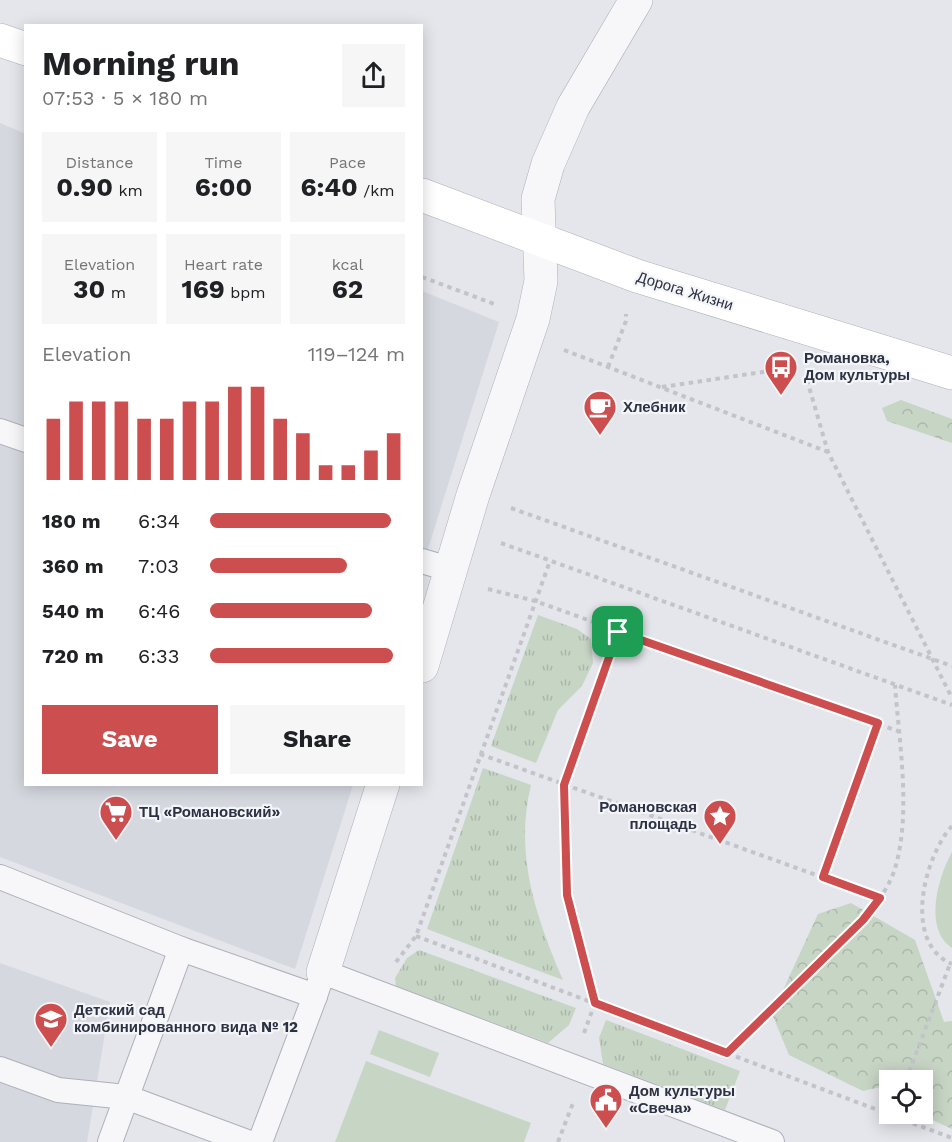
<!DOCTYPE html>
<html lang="en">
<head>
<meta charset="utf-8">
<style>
	:root { --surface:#fff; --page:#f6f6f6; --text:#202124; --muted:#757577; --accent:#cc4e4e }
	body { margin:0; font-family:"Work Sans",sans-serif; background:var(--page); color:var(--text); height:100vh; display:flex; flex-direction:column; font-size:22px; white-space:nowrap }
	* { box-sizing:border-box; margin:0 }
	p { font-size:20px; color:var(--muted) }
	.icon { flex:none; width:33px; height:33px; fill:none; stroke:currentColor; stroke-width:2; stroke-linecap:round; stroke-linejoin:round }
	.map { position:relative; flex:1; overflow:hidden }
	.side { position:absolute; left:24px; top:24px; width:399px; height:762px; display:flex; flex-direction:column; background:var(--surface); border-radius:0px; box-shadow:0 3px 15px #0003 }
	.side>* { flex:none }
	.controls { position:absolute; left:879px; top:1070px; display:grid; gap:12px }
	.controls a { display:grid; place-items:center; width:54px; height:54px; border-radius:0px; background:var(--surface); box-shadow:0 3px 15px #0003; font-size:30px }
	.pin { position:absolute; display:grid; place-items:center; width:51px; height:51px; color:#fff; margin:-26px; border-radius:12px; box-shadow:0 3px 9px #0006 }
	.round { display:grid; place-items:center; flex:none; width:63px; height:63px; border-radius:0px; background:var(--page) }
	.head { display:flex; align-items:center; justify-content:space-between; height:102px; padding:0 18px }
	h1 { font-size:33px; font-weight:700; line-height:45px }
	.metrics { display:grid; grid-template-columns:repeat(3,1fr); gap:9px; height:102px; padding:6px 18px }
	.metrics div { display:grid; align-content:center; border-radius:0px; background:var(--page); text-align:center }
	.metrics b { font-size:26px; font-weight:700 }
	.metrics small { font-size:16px; font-weight:400 }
	.metrics p { font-size:16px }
	.chart { height:168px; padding:12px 18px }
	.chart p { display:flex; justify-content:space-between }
	.chart svg { width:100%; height:108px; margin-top:6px; stroke:var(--accent); stroke-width:6 }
	.cta { display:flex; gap:12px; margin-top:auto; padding:12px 18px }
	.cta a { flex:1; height:69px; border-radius:0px; background:var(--accent); color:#fff; font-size:24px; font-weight:700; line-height:69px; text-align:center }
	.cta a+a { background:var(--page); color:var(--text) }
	ul { padding:0 18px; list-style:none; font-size:20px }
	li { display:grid; grid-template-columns:96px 72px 1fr; align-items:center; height:45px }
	li i { height:15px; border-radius:8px; background:var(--accent) }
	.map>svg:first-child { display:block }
</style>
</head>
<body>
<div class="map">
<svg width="952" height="1142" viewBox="0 0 952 1142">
	<defs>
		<pattern id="grass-tufts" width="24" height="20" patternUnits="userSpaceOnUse" patternTransform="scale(1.5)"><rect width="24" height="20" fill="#c7d5c5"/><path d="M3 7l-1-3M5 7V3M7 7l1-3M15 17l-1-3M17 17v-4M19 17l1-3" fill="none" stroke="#abb7aa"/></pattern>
		<pattern id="forest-crowns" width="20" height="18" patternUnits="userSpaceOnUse" patternTransform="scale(1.5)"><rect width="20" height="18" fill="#c7d5c5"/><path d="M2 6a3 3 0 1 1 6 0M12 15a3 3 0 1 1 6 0" fill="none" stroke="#abb7aa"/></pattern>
	</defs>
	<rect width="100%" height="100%" fill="#e4e6eb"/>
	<g fill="#d6d8e0">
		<path d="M 0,123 L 26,134 L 26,784 L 353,785 L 295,969 L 0,857 Z"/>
		<path d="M 422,291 L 499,322 L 422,568 Z"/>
		<path d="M 0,963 L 110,1002 L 87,1142 L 0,1142 Z"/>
	</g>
	<g fill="url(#grass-tufts)">
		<path d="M 538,615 L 577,629 L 591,639 L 593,663 L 582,686 L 558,710 L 536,763 L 491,746 Z"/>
		<path d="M 483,768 L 531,785 C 514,854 536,917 563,980 L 427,929 Z"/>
		<path d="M 419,950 L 576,1008 L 569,1025 L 548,1043 L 396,986 L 395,978 L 407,958 Z"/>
		<path d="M 606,1020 L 740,1071 L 725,1110 L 603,1064 L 599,1038 Z"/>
	</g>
	<g fill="url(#forest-crowns)">
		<path d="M 901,400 L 952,419 L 952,443 L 887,421 L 882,408 Z"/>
		<path d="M 851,903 L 915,940 L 944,1022 L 952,1021 L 952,1129 L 917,1113 L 922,1113 L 922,1080 L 890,1080 L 889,1085 L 863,1091 L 789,1055 L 772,1014 L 818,914 Z"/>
	</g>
	<g fill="#c7d5c5">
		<path d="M 952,852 L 952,948 C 923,929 938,877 952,852 Z"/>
		<path d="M 379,1030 L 439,1053 L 430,1077 L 370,1054 Z"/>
		<path d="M 366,1061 L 531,1123 L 524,1142 L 335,1142 Z"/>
	</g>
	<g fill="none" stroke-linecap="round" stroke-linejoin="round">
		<defs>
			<g id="lane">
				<path d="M 0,431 L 26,440"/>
				<path d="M 422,561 L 452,570"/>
				<path d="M 0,877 L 181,949"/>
				<path d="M 0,1069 L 58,1090 L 126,1097 L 247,1142"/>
				<path d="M 110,1142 L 181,949 L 315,996 L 323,972 L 772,1142"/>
				<path d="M 260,1142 L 315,996"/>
			</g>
			<g id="street">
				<path d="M 422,666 L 473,495 L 533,319 L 541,281 L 538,199 L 548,164 L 573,107 L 636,0"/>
				<path d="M 323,972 L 383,784"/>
			</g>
			<g id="secondary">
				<path d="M 0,40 L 26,49"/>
				<path d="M 422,195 L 637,276 L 952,373"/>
			</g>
		</defs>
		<use href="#lane" stroke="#adb0b9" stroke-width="26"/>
		<use href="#street" stroke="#adb0b9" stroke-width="34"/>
		<use href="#secondary" stroke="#adb0b9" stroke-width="34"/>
		<g stroke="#c2c4ca" stroke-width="4" stroke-dasharray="4.5 4.5" stroke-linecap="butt">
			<path d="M 422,277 L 497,305"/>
			<path d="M 564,350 L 828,452"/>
			<path d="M 608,367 L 626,321 L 626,314"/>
			<path d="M 807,380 L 828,452 L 952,698"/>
			<path d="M 662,387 L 776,370"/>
			<path d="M 511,508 L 952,666"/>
			<path d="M 501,543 L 952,705"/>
			<path d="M 488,589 L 535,601 L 898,731"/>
			<path d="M 480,754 L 880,898"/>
			<path d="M 952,826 C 924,857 902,943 952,964"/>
			<path d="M 823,877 L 878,723"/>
			<path d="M 416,936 L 952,1138"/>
			<path d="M 396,962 L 416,936 L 550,561"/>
			<path d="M 584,1033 L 595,1003 L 567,895 L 564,785 L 618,631"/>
			<path d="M 727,1053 L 863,920 C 876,904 891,885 896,865 C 911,811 899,741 895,685"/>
			<path d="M 906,1080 L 950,964"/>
			<path d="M 558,1142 L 573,1103"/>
		</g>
		<use href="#lane" stroke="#f7f7fa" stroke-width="24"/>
		<use href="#street" stroke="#f7f7fa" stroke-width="33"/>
		<use href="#secondary" stroke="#fff" stroke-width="33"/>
	</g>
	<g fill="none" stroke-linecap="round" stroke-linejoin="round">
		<defs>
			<path id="route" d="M 618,632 L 878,723 L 823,877 L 880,898 L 863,920 L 727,1053 L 595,1003 L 567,895 L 564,785 Z"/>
		</defs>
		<use href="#route" stroke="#fff" stroke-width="12"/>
		<use href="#route" stroke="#cc4e4e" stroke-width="8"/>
	</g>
	<defs>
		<symbol id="bus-pin" viewBox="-11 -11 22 30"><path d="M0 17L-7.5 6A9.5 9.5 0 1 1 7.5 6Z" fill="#cc4e4e" stroke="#f4f5f8"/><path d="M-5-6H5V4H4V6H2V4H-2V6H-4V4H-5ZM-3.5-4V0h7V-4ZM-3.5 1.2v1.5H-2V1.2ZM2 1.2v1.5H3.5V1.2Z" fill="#fff"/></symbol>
		<symbol id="cafe-pin" viewBox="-11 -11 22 30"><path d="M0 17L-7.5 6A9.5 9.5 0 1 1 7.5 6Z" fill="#cc4e4e" stroke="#f4f5f8"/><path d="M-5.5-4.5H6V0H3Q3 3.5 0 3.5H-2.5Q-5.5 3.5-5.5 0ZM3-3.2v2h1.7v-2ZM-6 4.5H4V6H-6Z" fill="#fff"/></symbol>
		<symbol id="supermarket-pin" viewBox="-11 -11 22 30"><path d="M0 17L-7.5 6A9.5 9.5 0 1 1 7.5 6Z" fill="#cc4e4e" stroke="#f4f5f8"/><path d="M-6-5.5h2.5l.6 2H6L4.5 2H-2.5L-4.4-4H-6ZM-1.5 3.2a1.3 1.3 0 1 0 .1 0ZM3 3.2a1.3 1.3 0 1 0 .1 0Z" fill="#fff"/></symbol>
		<symbol id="sight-pin" viewBox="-11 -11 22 30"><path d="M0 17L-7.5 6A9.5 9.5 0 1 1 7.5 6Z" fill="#cc4e4e" stroke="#f4f5f8"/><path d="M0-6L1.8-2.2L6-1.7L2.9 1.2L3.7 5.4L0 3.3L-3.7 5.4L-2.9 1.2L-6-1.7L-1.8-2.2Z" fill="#fff"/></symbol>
		<symbol id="school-pin" viewBox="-11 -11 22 30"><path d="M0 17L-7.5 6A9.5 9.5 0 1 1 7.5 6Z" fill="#cc4e4e" stroke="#f4f5f8"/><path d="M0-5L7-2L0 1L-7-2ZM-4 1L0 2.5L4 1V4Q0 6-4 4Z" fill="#fff"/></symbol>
		<symbol id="civic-pin" viewBox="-11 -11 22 30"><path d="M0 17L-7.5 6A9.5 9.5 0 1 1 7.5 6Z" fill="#cc4e4e" stroke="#f4f5f8"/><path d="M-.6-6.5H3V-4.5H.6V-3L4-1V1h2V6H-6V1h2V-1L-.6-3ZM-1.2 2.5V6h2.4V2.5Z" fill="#fff"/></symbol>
	</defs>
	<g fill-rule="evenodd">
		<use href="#bus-pin" x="762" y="348" width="38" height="52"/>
		<use href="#cafe-pin" x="581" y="388" width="38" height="52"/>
		<use href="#supermarket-pin" x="97" y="793" width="38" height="52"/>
		<use href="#sight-pin" x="701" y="797" width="38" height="52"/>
		<use href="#school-pin" x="32" y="1000" width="38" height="52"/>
		<use href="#civic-pin" x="587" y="1081" width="38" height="52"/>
	</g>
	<g text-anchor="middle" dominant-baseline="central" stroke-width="4.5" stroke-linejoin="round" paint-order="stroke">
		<g font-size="15" fill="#2c3143" stroke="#f4f5f8">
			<text transform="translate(685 291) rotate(17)">Дорога Жизни</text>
		</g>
		<g font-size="15" font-weight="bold" fill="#2c3143" stroke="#f4f5f8" text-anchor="start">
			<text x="804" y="358">Романовка,<tspan x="804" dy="17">Дом культуры</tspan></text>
			<text x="623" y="407">Хлебник</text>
			<text x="697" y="807" text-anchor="end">Романовская<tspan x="697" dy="17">площадь</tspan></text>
			<text x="139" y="812">ТЦ «Романовский»</text>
			<text x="74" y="1010">Детский сад<tspan x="74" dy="17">комбинированного вида № 12</tspan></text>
			<text x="629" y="1091">Дом культуры<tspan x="629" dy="17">«Свеча»</tspan></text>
		</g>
	</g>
</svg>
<div class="controls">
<a><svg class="icon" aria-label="locate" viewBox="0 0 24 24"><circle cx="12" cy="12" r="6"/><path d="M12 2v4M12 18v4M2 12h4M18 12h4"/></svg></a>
</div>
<div class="pin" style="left:618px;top:632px;background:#1e9e55"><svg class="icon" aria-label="arrive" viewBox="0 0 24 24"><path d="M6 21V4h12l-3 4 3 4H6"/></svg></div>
<section class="side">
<div class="head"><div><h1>Morning run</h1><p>07:53 · 5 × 180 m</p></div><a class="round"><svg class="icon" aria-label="share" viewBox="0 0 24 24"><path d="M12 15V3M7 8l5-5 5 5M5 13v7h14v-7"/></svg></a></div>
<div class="metrics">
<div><p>Distance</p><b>0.90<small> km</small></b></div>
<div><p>Time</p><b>6:00</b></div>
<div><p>Pace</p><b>6:40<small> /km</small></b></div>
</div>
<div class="metrics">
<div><p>Elevation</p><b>30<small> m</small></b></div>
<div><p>Heart rate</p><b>169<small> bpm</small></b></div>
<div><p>kcal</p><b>62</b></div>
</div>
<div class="chart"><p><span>Elevation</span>119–124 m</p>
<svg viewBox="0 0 160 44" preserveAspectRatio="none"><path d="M5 44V19M15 44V12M25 44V12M35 44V12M45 44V19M55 44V19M65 44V12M75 44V12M85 44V6M95 44V6M105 44V19M115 44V25M125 44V38M135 44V38M145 44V32M155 44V25"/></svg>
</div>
<ul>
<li><b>180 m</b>6:34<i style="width:93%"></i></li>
<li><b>360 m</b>7:03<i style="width:70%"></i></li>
<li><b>540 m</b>6:46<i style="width:83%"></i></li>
<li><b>720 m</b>6:33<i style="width:94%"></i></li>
</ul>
<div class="cta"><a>Save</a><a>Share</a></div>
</section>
</div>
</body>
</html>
